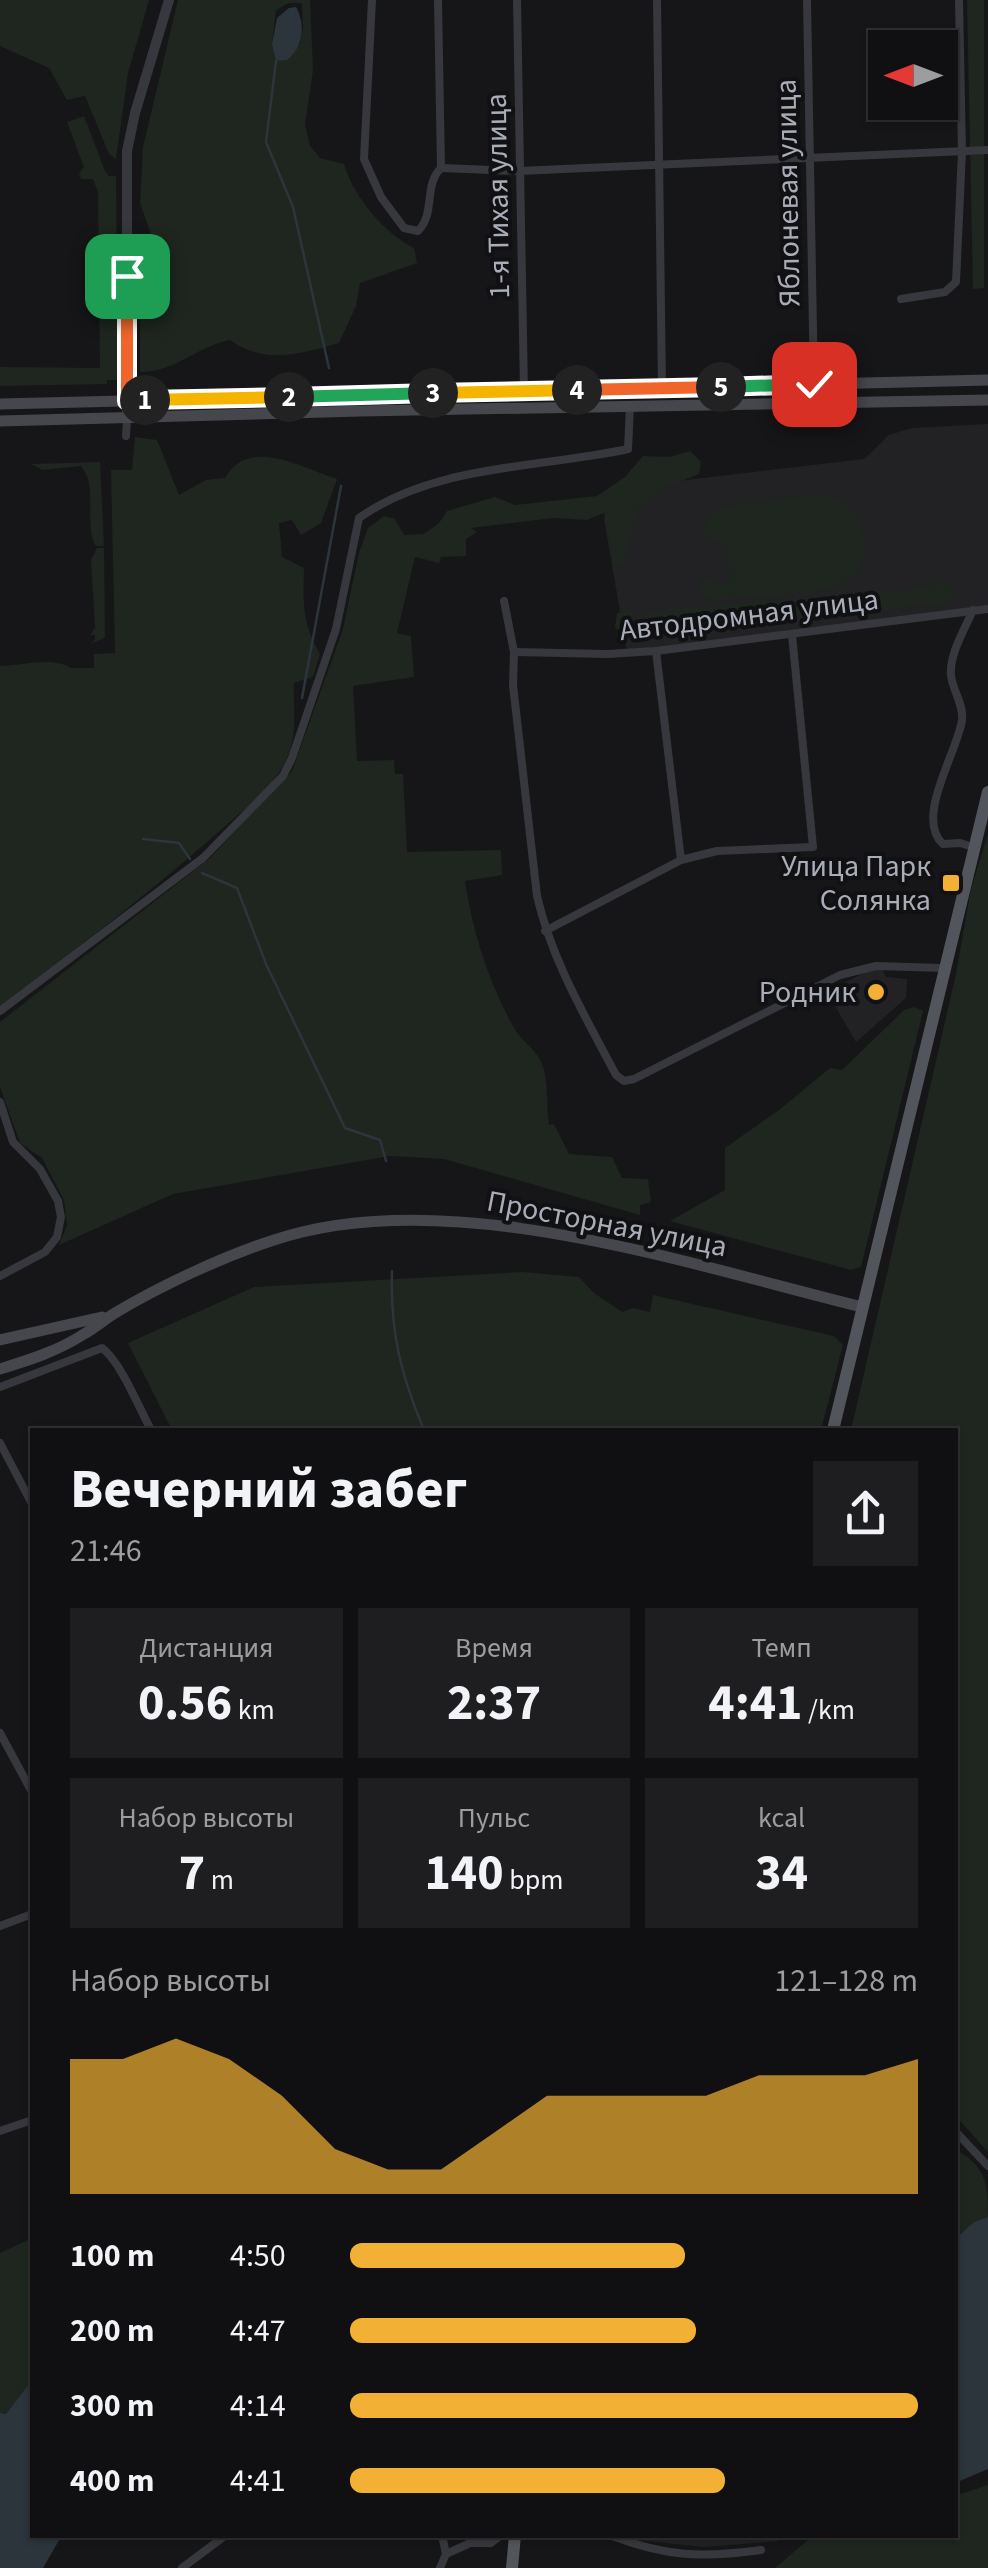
<!DOCTYPE html>
<html lang="ru">
<head>
<meta charset="utf-8">
<style>
	:root { --surface:#101012; --page:#1e1e20; --text:#f1f3f6; --muted:#9c9d9f; --line:#303032; --accent:#f2b134 }
	body { margin:0; font-family:"Source Sans 3",sans-serif; background:var(--page); color:var(--text); height:100vh; display:flex; flex-direction:column; font-size:38px; white-space:nowrap }
	* { box-sizing:border-box; margin:0 }
	p { font-size:32px; color:var(--muted) }
	.icon { flex:none; width:55px; height:55px; fill:none; stroke:currentColor; stroke-width:2; stroke-linecap:round; stroke-linejoin:round }
	.map { position:relative; flex:1; overflow:hidden }
	.panel { position:absolute; left:30px; top:1428px; width:928px; height:1110px; display:flex; flex-direction:column; background:var(--surface); border-radius:0px; box-shadow:0 2px 8px #0004,0 0 0 2px var(--line) }
	.panel>* { flex:none }
	.needle { width:65px; rotate:270deg }
	.fabs { position:absolute; left:868px; top:30px; display:grid; gap:20px }
	.fabs a { display:grid; place-items:center; width:90px; height:90px; border-radius:0px; background:var(--surface); box-shadow:0 2px 8px #0004,0 0 0 2px var(--line); font-size:50px }
	.pin { position:absolute; display:grid; place-items:center; width:85px; height:85px; color:#fff; margin:-42px; border-radius:20px; box-shadow:0 5px 15px #0006 }
	.km { position:absolute; width:50px; height:50px; margin:-25px; border-radius:50%; background:#222; color:#fff; font-size:28px; line-height:50px; text-align:center }
	.round { display:grid; place-items:center; flex:none; width:105px; height:105px; border-radius:0px; background:var(--page) }
	.summary { display:flex; align-items:center; justify-content:space-between; height:170px; padding:0 40px }
	h1 { font-size:55px; font-weight:700; line-height:75px }
	.stats { display:grid; grid-template-columns:repeat(3,1fr); gap:15px; height:170px; padding:10px 40px }
	.stats div { display:grid; align-content:center; border-radius:0px; background:var(--page); text-align:center }
	.stats b { font-size:50px; font-weight:700 }
	.stats small { font-size:28px; font-weight:400 }
	.stats p { font-size:28px }
	.chart { height:280px; padding:20px 40px }
	.chart p { display:flex; justify-content:space-between }
	.chart svg { width:100%; height:180px; margin-top:10px; fill:var(--accent); opacity:.7 }
	ul { padding:0 40px; list-style:none; font-size:32px }
	li { display:grid; grid-template-columns:160px 120px 1fr; align-items:center; height:75px }
	li i { height:25px; border-radius:12px; background:var(--accent) }
	.map>svg:first-child { display:block }
</style>
</head>
<body>
<div class="map">
<svg width="988" height="2568" viewBox="0 0 988 2568">
	<rect width="100%" height="100%" fill="#161618"/>
	<g fill="#222225">
		<path d="M 988,424 L 988,612 L 627,652 L 604,519 L 632,500 L 670,482 L 864,459 L 889,435 L 912,428 Z"/>
		<path d="M 882,969 L 886,977 L 907,979 L 906,998 L 856,1042 L 827,992 L 869,970 Z"/>
		<path d="M 625,2535 L 779,2535 L 778,2541 L 704,2547 L 636,2540 Z"/>
	</g>
	<g fill="#1e261f" fill-rule="evenodd">
		<path d="M 0,0 L 149,0 L 128,73 L 116,159 L 109,154 L 85,96 L 67,100 L 49,68 L 0,46 Z"/>
		<path d="M 178,0 L 310,0 L 313,70 L 305,125 L 310,146 L 320,158 L 344,164 C 353,196 384,233 414,248 L 417,263 L 360,283 L 356,306 L 339,343 C 301,354 264,365 230,340 C 197,346 174,373 140,372 L 140,294 L 151,265 L 150,231 L 140,203 L 143,147 ZM 289,3 L 302,3 L 303,28 L 300,44 L 272,44 L 276,10 Z"/>
		<path d="M 967,0 L 984,0 L 984,288 L 973,289 Z"/>
		<path d="M 84,116 L 105,171 L 109,176 L 116,176 L 117,284 L 114,285 L 114,293 L 117,294 L 121,380 L 107,380 L 107,384 L 0,386 L 0,367 L 100,368 L 98,192 L 93,179 L 81,179 L 79,174 L 84,167 L 67,122 Z"/>
		<path d="M 135,437 L 157,440 L 179,495 L 206,480 L 225,478 C 249,436 300,467 337,479 L 321,523 L 301,535 L 292,520 L 279,523 L 282,557 L 304,568 C 303,603 302,623 320,654 L 313,677 L 294,683 C 293,709 298,734 287,758 C 273,790 240,812 215,835 C 146,896 73,951 0,1007 L 0,666 C 23,666 50,656 71,668 L 94,668 L 94,654 L 115,653 L 111,470 L 132,470 Z"/>
		<path d="M 690,451 L 701,462 L 699,474 L 664,488 L 637,509 L 624,564 L 618,568 L 614,562 L 604,513 L 587,520 L 553,518 L 471,528 L 477,532 L 466,539 L 466,556 L 441,557 L 439,563 L 415,557 L 397,633 L 411,636 L 414,677 L 353,686 L 357,761 L 394,760 L 395,774 L 403,774 L 407,852 L 501,850 L 502,875 L 465,881 C 473,934 488,980 514,1028 C 521,1041 537,1050 542,1064 C 549,1082 546,1105 549,1125 L 554,1124 L 569,1154 L 612,1157 L 622,1178 L 648,1179 L 651,1202 L 640,1205 L 640,1215 L 444,1159 L 390,1156 L 173,1194 L 59,1245 L 67,1225 L 64,1200 L 42,1158 L 20,1143 L 0,1087 L 0,1022 L 210,858 L 292,771 L 343,629 L 359,553 L 368,528 L 384,516 L 395,519 L 404,535 L 424,534 L 439,523 L 447,511 L 495,497 L 515,505 L 597,496 L 625,477 L 643,456 L 670,457 Z"/>
		<path d="M 100,462 L 104,546 L 96,546 C 83,527 99,486 81,466 L 43,470 L 31,464 Z"/>
		<path d="M 820,494 C 838,497 856,507 861,526 C 879,587 830,590 785,594 C 762,596 738,599 714,601 L 703,595 L 699,578 L 724,585 L 730,580 L 726,545 L 702,534 L 707,518 L 722,507 Z"/>
		<path d="M 97,548 L 104,548 L 105,638 L 90,644 L 95,640 L 95,635 L 90,635 L 95,628 L 91,560 Z"/>
		<path d="M 943,583 L 949,584 L 956,596 L 952,601 L 937,606 L 911,605 L 882,612 L 787,616 L 778,620 L 734,618 C 711,640 680,616 654,622 L 653,629 L 639,631 L 632,637 L 615,628 L 617,613 L 632,611 L 633,620 L 639,622 L 647,613 L 659,611 L 886,590 L 899,591 Z"/>
		<path d="M 988,834 L 988,2152 L 955,2115 L 955,1430 L 851,1430 L 956,974 L 971,889 Z"/>
		<path d="M 914,1007 L 923,1011 L 861,1267 L 851,1270 L 670,1221 L 725,1190 L 725,1148 L 779,1110 L 830,1068 L 842,1070 L 904,1010 Z"/>
		<path d="M 522,1272 L 579,1277 L 594,1293 L 622,1312 L 633,1308 L 650,1312 L 653,1295 L 834,1336 L 843,1345 L 821,1430 L 172,1430 L 128,1343 L 254,1287 Z"/>
		<path d="M 955,2149 C 987,2168 988,2183 988,2217 L 974,2222 L 955,2239 Z"/>
		<path d="M 32,2238 L 32,2380 L 6,2414 L 0,2413 L 0,2253 Z"/>
		<path d="M 988,2485 L 988,2568 L 775,2568 L 810,2538 L 834,2535 L 955,2535 L 955,2496 Z"/>
	</g>
	<g fill="#2c353c">
		<path d="M 296,7 C 306,26 303,47 287,60 L 276,61 L 272,44 L 277,18 L 289,8 Z"/>
		<path d="M 988,2217 L 988,2469 L 955,2483 L 955,2239 L 974,2222 Z"/>
		<path d="M 32,2380 L 32,2535 L 62,2535 L 43,2568 L 0,2568 L 0,2413 L 6,2414 Z"/>
	</g>
	<g fill="none" stroke-linecap="round" stroke-linejoin="round">
		<g stroke="#2c353c" stroke-width="2.5">
			<path d="M 276,61 L 266,142 L 293,207 L 329,368"/>
			<path d="M 302,698 L 341,486"/>
			<path d="M 143,839 L 179,843 L 190,859"/>
			<path d="M 202,873 L 237,888 L 266,964 L 345,1128 L 380,1140 L 386,1161"/>
			<path d="M 392,1271 C 390,1332 401,1375 424,1430"/>
		</g>
		<g stroke="#37383d" stroke-width="8">
			<path d="M 372,0 L 364,159 L 381,197 L 404,228 L 418,231 C 436,213 423,186 441,168 L 438,0"/>
			<path d="M 517,0 L 524,391"/>
			<path d="M 657,0 L 662,388"/>
			<path d="M 807,0 L 814,384"/>
			<path d="M 441,168 L 519,171 L 988,150"/>
			<path d="M 901,299 L 945,292 L 956,282 L 962,152 L 959,0"/>
			<path d="M 126,436 L 127,419"/>
			<path d="M 504,601 L 514,652 L 513,685 L 537,896 C 552,961 585,1016 616,1075 L 624,1081 L 634,1079 L 840,975 L 876,966 L 944,968"/>
			<path d="M 973,610 C 965,629 949,654 951,676 C 953,691 964,705 962,720 C 958,751 914,818 943,844 L 960,843 L 973,847"/>
			<path d="M 514,652 L 607,654 L 656,651 L 988,609"/>
			<path d="M 681,860 L 717,851 L 813,847 L 792,635"/>
			<path d="M 545,931 L 681,860 L 656,651"/>
			<path d="M 0,1011 L 203,858 L 283,776 L 292,758 L 336,629 L 359,518 C 435,464 540,468 628,449 L 630,406"/>
			<path d="M 0,1102 L 13,1142 L 40,1169 L 58,1201 L 61,1217 L 57,1237 L 45,1252 L 0,1276"/>
			<path d="M 0,1387 L 102,1348 C 121,1362 139,1408 151,1430"/>
			<path d="M 0,1443 L 32,1504"/>
			<path d="M 0,1733 L 32,1792"/>
			<path d="M 0,1926 L 32,1914"/>
			<path d="M 0,2131 L 32,2120"/>
			<path d="M 955,2131 L 988,2166"/>
			<path d="M 442,2535 L 446,2554"/>
			<path d="M 610,2535 C 666,2557 702,2558 761,2550"/>
			<path d="M 182,2568 L 226,2535"/>
			<path d="M 440,2568 L 446,2554 L 470,2543 L 491,2543 L 501,2535"/>
		</g>
		<path stroke="#37383d" stroke-width="10" d="M 127,419 L 127,151 L 135,113 L 169,0"/>
		<g stroke="#45474d" stroke-width="11">
			<path d="M 0,404 L 988,380"/>
			<path d="M 0,421 L 360,411 L 988,400"/>
			<path d="M 0,1340 L 102,1317"/>
			<path d="M 0,1369 C 29,1360 58,1351 84,1334 C 95,1328 105,1319 115,1313 C 162,1285 222,1257 274,1240 C 447,1182 690,1265 862,1307"/>
		</g>
		<g stroke="#53555c" stroke-width="12">
			<path d="M 833,1430 L 988,792"/>
			<path d="M 512,2568 L 515,2535"/>
		</g>
	</g>
	<g fill="none" stroke-linecap="round" stroke-linejoin="round">
		<defs>
			<path id="split-1" d="M 127,276 L 127,401 L 145,400"/>
			<path id="split-2" d="M 145,400 L 289,397"/>
			<path id="split-3" d="M 289,397 L 433,393"/>
			<path id="split-4" d="M 433,393 L 577,390"/>
			<path id="split-5" d="M 577,390 L 721,387"/>
			<path id="split-6" d="M 721,387 L 814,384"/>
		</defs>
		<use href="#split-1" stroke="#fff" stroke-width="20"/>
		<use href="#split-2" stroke="#fff" stroke-width="20"/>
		<use href="#split-3" stroke="#fff" stroke-width="20"/>
		<use href="#split-4" stroke="#fff" stroke-width="20"/>
		<use href="#split-5" stroke="#fff" stroke-width="20"/>
		<use href="#split-6" stroke="#fff" stroke-width="20"/>
		<use href="#split-1" stroke="#f0652b" stroke-width="12"/>
		<use href="#split-2" stroke="#f5b400" stroke-width="12"/>
		<use href="#split-3" stroke="#22a559" stroke-width="12"/>
		<use href="#split-4" stroke="#f5b400" stroke-width="12"/>
		<use href="#split-5" stroke="#f0652b" stroke-width="12"/>
		<use href="#split-6" stroke="#22a559" stroke-width="12"/>
	</g>
	<g fill="#f2b134" stroke="#111113" stroke-width="4">
		<rect x="941" y="873" width="20" height="20" rx="5"/>
		<circle cx="876" cy="992" r="10"/>
	</g>
	<g text-anchor="middle" dominant-baseline="central" stroke-width="8" stroke-linejoin="round" paint-order="stroke">
		<g font-size="30" fill="#a8adb8" stroke="#111113">
			<text transform="translate(788 193) rotate(-91)">Яблоневая улица</text>
			<text transform="translate(498 196) rotate(-91)">1-я Тихая улица</text>
			<text transform="translate(749 615) rotate(-7)">Автодромная улица</text>
			<text transform="translate(607 1224) rotate(11)">Просторная улица</text>
		</g>
		<g font-size="30" fill="#a8adb8" stroke="#111113" text-anchor="end">
			<text x="931" y="866">Улица Парк<tspan x="931" dy="34">Солянка</tspan></text>
			<text x="856" y="992">Родник</text>
		</g>
	</g>
</svg>
<div class="fabs">
<a><svg class="needle" viewBox="-14 -14 28 28"><path d="M0-13l5 13h-10z" fill="#e53935"/><path d="M0 13l5-13h-10z" fill="#9c9d9f"/></svg></a>
</div>
<div class="pin" style="left:127px;top:276px;background:#1e9e55"><svg class="icon" aria-label="arrive" viewBox="0 0 24 24"><path d="M6 21V4h12l-3 4 3 4H6"/></svg></div>
<div class="pin" style="left:814px;top:384px;background:#d93025"><svg class="icon" aria-label="check" viewBox="0 0 24 24"><path d="M5 12l5 5 9-10"/></svg></div>
<b class="km" style="left:145px;top:400px">1</b>
<b class="km" style="left:289px;top:397px">2</b>
<b class="km" style="left:433px;top:393px">3</b>
<b class="km" style="left:577px;top:390px">4</b>
<b class="km" style="left:721px;top:387px">5</b>
<section class="panel">
<div class="summary"><div><h1>Вечерний забег</h1><p>21:46</p></div><a class="round"><svg class="icon" aria-label="share" viewBox="0 0 24 24"><path d="M12 15V3M7 8l5-5 5 5M5 13v7h14v-7"/></svg></a></div>
<div class="stats">
<div><p>Дистанция</p><b>0.56<small> km</small></b></div>
<div><p>Время</p><b>2:37</b></div>
<div><p>Темп</p><b>4:41<small> /km</small></b></div>
</div>
<div class="stats">
<div><p>Набор высоты</p><b>7<small> m</small></b></div>
<div><p>Пульс</p><b>140<small> bpm</small></b></div>
<div><p>kcal</p><b>34</b></div>
</div>
<div class="chart"><p><span>Набор высоты</span>121–128 m</p>
<svg viewBox="0 0 160 44" preserveAspectRatio="none"><path d="M0 44V11L10 11L20 6L30 11L40 20L50 33L60 38L70 38L80 29L90 20L100 20L110 20L120 20L130 15L140 15L150 15L160 11V44z"/></svg>
</div>
<ul>
<li><b>100 m</b>4:50<i style="width:59%"></i></li>
<li><b>200 m</b>4:47<i style="width:61%"></i></li>
<li><b>300 m</b>4:14<i style="width:100%"></i></li>
<li><b>400 m</b>4:41<i style="width:66%"></i></li>
</ul>
</section>
</div>
</body>
</html>
